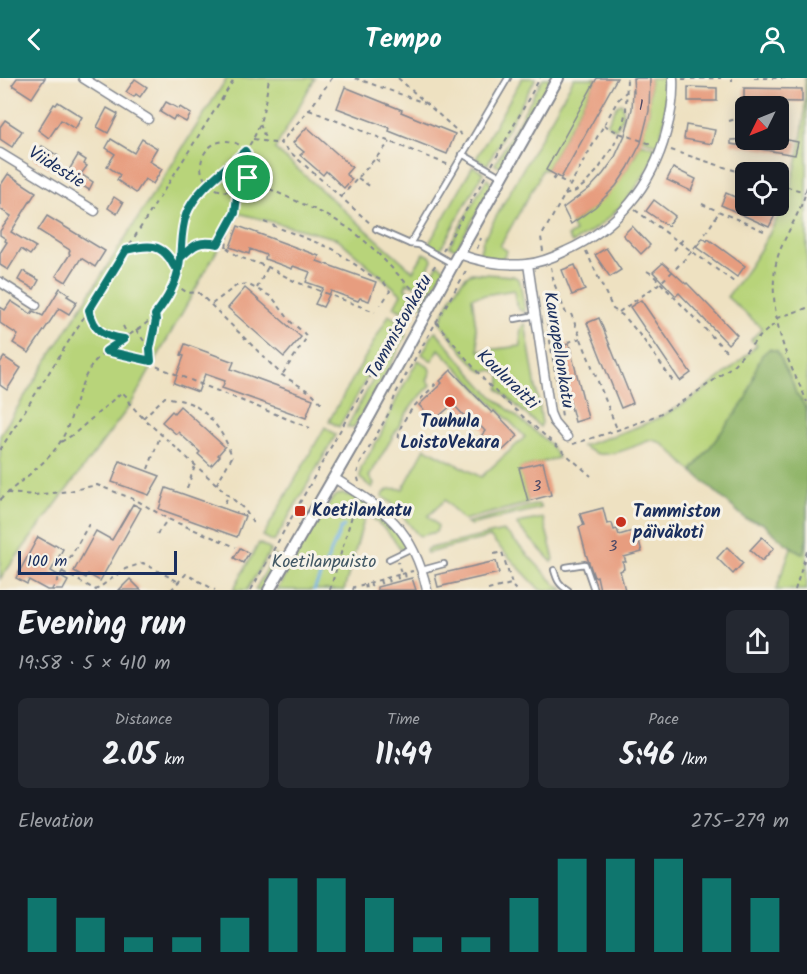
<!DOCTYPE html>
<html lang="en">
<head>
<meta charset="utf-8">
<style>
	:root { --surface:#171b24; --page:#242831; --text:#f1f3f6; --muted:#9ea1a6; --accent:#0f766e }
	body { margin:0; font-family:Kalam,sans-serif; background:var(--page); color:var(--text); height:100vh; display:flex; flex-direction:column; font-size:22px; white-space:nowrap }
	* { box-sizing:border-box; margin:0 }
	p { font-size:20px; color:var(--muted) }
	.icon { flex:none; width:33px; height:33px; fill:none; stroke:currentColor; stroke-width:2; stroke-linecap:round; stroke-linejoin:round }
	.map { position:relative; height:512px; overflow:hidden }
	.sheet { display:flex; flex-direction:column; background:var(--surface); flex:1 }
	.sheet>* { flex:none }
	.needle { width:39px; rotate:227deg }
	.buttons { position:absolute; left:735px; top:18px; display:grid; gap:12px }
	.buttons a { display:grid; place-items:center; width:54px; height:54px; border-radius:9px; background:var(--surface); box-shadow:0 3px 15px #0003; font-size:30px }
	.scale { position:absolute; left:18px; bottom:15px; width:159px; box-sizing:border-box; padding-left:6px; border:3px solid #1b2f5e; border-top:0; font-size:16px; line-height:21px; white-space:nowrap; color:#1b2f5e; -webkit-text-stroke:4px #f7f3e8; paint-order:stroke }
	.pin { position:absolute; display:grid; place-items:center; width:51px; height:51px; color:#fff; margin:-26px; border:3px solid #fff; border-radius:50%; box-shadow:0 2px 6px #0007 }
	.round { display:grid; place-items:center; flex:none; width:63px; height:63px; border-radius:9px; background:var(--page) }
	.head { display:flex; align-items:center; justify-content:space-between; height:102px; padding:0 18px }
	h1 { font-size:33px; font-weight:600; line-height:45px }
	.metrics { display:grid; grid-template-columns:repeat(3,1fr); gap:9px; height:102px; padding:6px 18px }
	.metrics div { display:grid; align-content:center; border-radius:9px; background:var(--page); text-align:center }
	.metrics b { font-size:30px; font-weight:600 }
	.metrics small { font-size:16px; font-weight:400 }
	.metrics p { font-size:16px }
	.chart { height:168px; padding:12px 18px }
	.chart p { display:flex; justify-content:space-between }
	.chart svg { width:100%; height:108px; margin-top:6px; stroke:var(--accent); stroke-width:6 }
	header { display:flex; justify-content:space-between; align-items:center; height:78px; padding:0 18px; background:var(--accent); color:#fff; font-size:27px; font-weight:600 }
	.map>svg:first-child { display:block }
</style>
</head>
<body>
<header><svg class="icon" aria-label="back" viewBox="0 0 24 24"><path d="M15 5l-7 7 7 7"/></svg>Tempo<svg class="icon" aria-label="person" viewBox="0 0 24 24"><circle cx="12" cy="8" r="4"/><path d="M4 21q1-7 8-7t8 7"/></svg></header>
<div class="map">
<svg width="807" height="512" viewBox="0 0 807 512">
	<rect width="100%" height="100%" fill="#f7f3e8"/>
	<filter id="ink" filterUnits="userSpaceOnUse"><feTurbulence type="fractalNoise" baseFrequency=".0167" numOctaves="2"/><feDisplacementMap in="SourceGraphic" scale="12" xChannelSelector="R" yChannelSelector="G"/><feConvolveMatrix kernelMatrix="1 2 1 2 8 2 1 2 1" color-interpolation-filters="sRGB"/></filter>
	<filter id="wash" filterUnits="userSpaceOnUse"><feTurbulence type="fractalNoise" baseFrequency=".008" numOctaves="4" result="noise"/><feDisplacementMap in="SourceGraphic" scale="24" xChannelSelector="R" yChannelSelector="G"/><feGaussianBlur stdDeviation="1.35" result="paint"/><feColorMatrix in="noise" values="0 0 0 0 0 0 0 0 0 0 0 0 0 0 0 0 0 1.4 0 .05"/><feComposite in="paint" operator="in"/></filter>
	<g filter="url(#wash)">
		<rect width="100%" height="100%" fill="#eee1c1"/>
		<g fill="#b8d47a" stroke="#6a826c" stroke-width="1.5">
			<path d="M 227,0 L 315,0 L 275,71 L 413,193 L 424,175 L 430,178 L 432,182 L 419,209 L 407,205 L 405,210 L 409,213 L 411,218 L 404,231 L 401,233 L 394,229 L 401,216 L 338,161 L 238,135 L 131,326 L 0,501 L 0,357 Z"/>
			<path d="M 522,0 L 536,0 L 487,87 L 476,81 Z"/>
			<path d="M 543,0 L 553,0 L 502,89 L 495,87 L 495,86 Z"/>
			<path d="M 574,0 L 597,0 L 546,92 L 543,91 L 538,99 L 539,100 L 500,168 L 507,173 L 502,181 L 482,179 L 479,178 L 483,162 Z"/>
			<path d="M 650,0 L 668,0 L 665,40 L 658,67 L 642,61 L 649,33 Z"/>
			<path d="M 805,0 L 807,0 L 807,512 L 776,512 L 792,467 L 697,386 L 692,393 C 680,384 665,362 651,362 C 636,367 616,378 599,376 C 593,375 587,371 582,368 C 607,360 632,352 656,341 C 694,323 727,296 757,267 L 751,262 L 762,250 L 727,219 C 781,150 807,89 805,0 Z"/>
			<path d="M 621,25 L 623,27 C 624,35 622,45 615,51 L 607,46 L 617,28 Z"/>
			<path d="M 641,65 L 657,70 C 641,112 611,144 572,165 L 568,158 L 575,154 L 571,146 C 603,125 626,100 641,65 Z"/>
			<path d="M 473,88 L 483,95 L 440,172 L 437,173 L 427,169 Z"/>
			<path d="M 487,100 L 492,108 L 456,171 L 449,168 Z"/>
			<path d="M 438,186 L 445,191 L 421,228 L 416,225 Z"/>
			<path d="M 471,195 L 513,198 L 517,200 L 520,203 L 525,234 C 514,232 516,221 514,212 L 472,219 L 479,273 L 521,268 C 521,259 518,251 525,245 L 542,345 L 540,349 L 498,311 L 500,305 L 500,297 L 493,292 L 485,294 L 480,292 L 464,275 L 440,244 C 446,229 458,203 471,195 Z"/>
			<path d="M 389,237 L 399,244 L 339,349 L 329,343 Z"/>
			<path d="M 400,253 L 406,257 L 389,290 L 354,349 L 347,349 Z"/>
			<path d="M 436,253 L 470,294 L 492,318 L 550,366 L 558,380 L 520,390 L 528,423 L 526,426 L 463,442 L 445,422 L 428,438 L 438,448 L 436,454 L 420,458 L 417,456 L 394,427 L 382,418 C 388,409 392,410 403,411 L 425,370 L 481,399 L 525,359 L 439,271 L 432,283 L 422,276 L 434,254 Z"/>
			<path d="M 418,282 C 428,288 434,290 427,302 L 431,307 L 414,325 L 406,336 L 369,399 L 374,405 L 372,410 L 360,400 L 361,390 L 380,358 L 399,316 Z"/>
			<path d="M 325,349 L 336,357 L 274,464 L 263,458 Z"/>
			<path d="M 343,416 C 367,420 395,447 406,469 L 402,473 C 392,457 381,446 366,435 L 344,512 L 277,512 L 304,464 L 332,421 L 337,417 Z"/>
			<path d="M 538,426 L 541,430 L 471,447 L 466,445 Z"/>
			<path d="M 543,440 L 554,481 L 552,484 L 517,447 L 518,445 Z"/>
			<path d="M 503,453 L 508,456 L 555,506 L 564,512 L 540,512 L 490,459 L 427,475 L 426,473 L 427,471 Z"/>
			<path d="M 259,465 L 271,472 L 247,512 L 233,512 Z"/>
			<path d="M 275,477 L 280,484 L 264,512 L 255,512 Z"/>
		</g>
		<path fill="#92b66a" stroke="#567264" stroke-width="1.5" d="M 769,271 L 777,273 L 793,306 L 796,316 L 802,323 L 807,334 L 807,461 L 803,476 L 785,465 L 762,445 L 746,441 L 692,393 L 747,320 L 756,290 L 762,277 Z"/>
		<g fill="none" stroke-linecap="round" stroke-linejoin="round">
			<path stroke="#76b3e8" stroke-width="3" d="M 314,512 L 341,451 L 344,448"/>
		</g>
		<g id="blocks">
			<g fill="#e79d7f">
				<path d="M 17,0 L 45,0 L 32,20 L 12,7 Z"/>
				<path d="M 597,0 L 617,0 L 561,100 L 546,92 Z"/>
				<path d="M 633,0 L 650,0 L 649,33 L 641,65 L 628,90 L 616,108 L 595,129 L 571,146 L 563,130 L 590,110 L 603,96 L 614,81 L 625,57 L 632,31 L 633,13 L 634,14 Z"/>
				<path d="M 135,1 L 147,9 L 140,19 L 136,16 L 134,19 L 126,14 Z"/>
				<path d="M 345,9 L 402,32 L 401,34 L 455,56 L 447,76 L 389,53 L 390,50 L 337,30 Z"/>
				<path d="M 688,9 L 717,10 L 717,23 L 688,23 Z"/>
				<path d="M 744,10 L 802,11 L 802,24 L 744,23 Z"/>
				<path d="M 58,24 L 82,39 L 75,51 L 61,42 L 49,60 L 38,52 L 54,26 L 56,27 Z"/>
				<path d="M 166,24 L 179,31 L 180,29 L 191,36 L 186,44 L 175,38 L 173,42 L 160,34 Z"/>
				<path d="M 107,30 L 118,36 L 108,55 L 97,49 Z"/>
				<path d="M 5,42 L 22,53 L 12,69 L 0,61 L 0,49 Z"/>
				<path d="M 686,47 L 715,52 L 712,66 L 684,61 Z"/>
				<path d="M 307,49 L 352,89 L 346,96 L 352,101 L 344,110 L 326,93 L 323,97 L 300,77 L 304,74 L 293,65 Z"/>
				<path d="M 778,60 L 798,64 L 795,77 L 731,66 L 731,62 Z"/>
				<path d="M 111,61 L 134,75 L 142,61 L 157,70 L 149,83 L 162,91 L 153,106 L 145,101 L 136,115 L 117,102 L 120,97 L 107,88 L 115,76 L 106,70 Z"/>
				<path d="M 42,68 L 58,78 L 50,90 L 34,81 Z"/>
				<path d="M 78,77 L 86,82 L 84,86 L 87,88 L 81,96 L 93,104 L 89,112 L 66,97 Z"/>
				<path d="M 673,90 L 696,101 L 691,113 L 667,102 Z"/>
				<path d="M 8,96 L 36,114 L 11,154 L 36,169 L 30,177 L 21,171 L 8,192 L 0,187 L 0,175 L 7,164 L 5,163 L 6,161 L 0,157 L 0,153 L 11,138 L 0,131 L 0,108 Z"/>
				<path d="M 726,115 L 746,124 L 746,128 L 754,128 L 775,137 L 769,149 L 721,127 Z"/>
				<path d="M 114,119 L 123,125 L 117,136 L 108,130 Z"/>
				<path d="M 654,122 L 675,138 L 668,148 L 646,133 Z"/>
				<path d="M 47,138 L 105,173 L 95,189 L 81,180 L 66,204 L 56,198 L 70,176 L 69,175 L 70,172 L 38,152 Z"/>
				<path d="M 238,148 L 319,178 L 317,183 L 376,204 L 369,223 L 360,220 L 358,223 L 331,213 L 323,229 L 315,226 L 323,210 L 306,204 L 310,194 L 293,188 L 292,191 L 265,181 L 266,177 L 250,171 L 249,176 L 230,169 Z"/>
				<path d="M 632,148 L 650,167 L 641,176 L 623,157 Z"/>
				<path d="M 703,160 L 707,163 L 708,161 L 745,188 L 737,199 L 696,169 Z"/>
				<path d="M 606,170 L 621,192 L 610,199 L 595,177 Z"/>
				<path d="M 663,185 L 686,206 L 687,205 L 737,257 L 728,266 L 679,215 L 676,218 L 653,194 Z"/>
				<path d="M 575,187 L 585,212 L 572,217 L 562,192 Z"/>
				<path d="M 23,193 L 39,202 L 34,211 L 18,202 Z"/>
				<path d="M 60,210 L 69,216 L 67,218 L 77,224 L 69,236 L 59,230 L 29,275 L 13,265 L 18,257 L 0,245 L 0,229 L 5,232 L 11,223 L 31,236 L 33,233 L 43,238 Z"/>
				<path d="M 245,210 L 301,259 L 284,279 L 228,230 Z"/>
				<path d="M 641,222 L 691,295 L 680,303 L 630,229 Z"/>
				<path d="M 599,240 L 633,325 L 621,330 L 587,245 Z"/>
				<path d="M 185,266 L 234,284 L 231,291 L 313,321 L 306,340 L 222,310 L 225,303 L 205,296 L 198,314 L 174,305 L 184,278 L 181,277 Z"/>
				<path d="M 569,266 L 588,340 L 575,344 L 556,269 Z"/>
				<path d="M 4,279 L 21,290 L 7,312 L 0,307 L 0,285 Z"/>
				<path d="M 451,292 L 492,335 L 494,333 L 518,358 L 503,372 L 494,363 L 491,366 L 482,357 L 485,353 L 473,340 L 470,344 L 453,326 L 437,340 L 434,337 L 431,340 L 419,327 L 442,305 L 440,303 Z"/>
				<path d="M 180,328 L 225,369 L 218,377 L 220,378 L 211,388 L 198,376 L 200,374 L 178,354 L 176,356 L 162,344 L 172,333 L 174,335 Z"/>
				<path d="M 120,383 L 160,398 L 149,417 L 112,404 Z"/>
				<path d="M 543,384 L 551,417 L 528,423 L 519,390 Z"/>
				<path d="M 166,410 L 245,438 L 237,459 L 159,431 Z"/>
				<path d="M 133,426 L 141,430 L 100,503 L 88,496 L 86,500 L 74,493 L 96,453 L 112,462 Z"/>
				<path d="M 603,430 L 607,446 L 612,445 L 614,452 L 617,451 L 619,457 L 636,452 L 642,474 L 624,479 L 626,484 L 623,484 L 624,491 L 620,493 L 625,512 L 600,512 L 597,498 L 594,499 L 586,476 L 579,449 L 584,447 L 580,436 Z"/>
				<path d="M 38,459 L 54,468 L 55,466 L 63,471 L 51,493 L 68,503 L 63,512 L 47,512 L 29,502 L 27,506 L 16,500 Z"/>
				<path d="M 762,459 L 774,470 L 762,483 L 750,472 Z"/>
				<path d="M 727,469 L 743,485 L 733,496 L 717,480 Z"/>
				<path d="M 240,470 L 249,475 L 243,485 L 234,480 Z"/>
				<path d="M 496,483 L 499,495 L 438,509 L 435,497 Z"/>
				<path d="M 412,500 L 416,512 L 377,512 L 377,509 Z"/>
				<path d="M 130,501 L 141,512 L 119,512 Z"/>
			</g>
		</g>
	</g>
	<g filter="url(#ink)">
		<use href="#blocks" fill-opacity="0" stroke="#848890" stroke-width="1.5"/>
		<g fill="none" stroke-linecap="round" stroke-linejoin="round">
			<defs>
				<g id="service">
					<path d="M 462,76 L 502,99"/>
					<path d="M 376,151 L 410,166 L 419,167 L 453,186"/>
					<path d="M 410,166 L 508,0"/>
					<path d="M 515,241 L 536,237"/>
					<path d="M 389,481 L 412,470"/>
					<path d="M 566,489 L 585,486 L 594,512"/>
					<path d="M 422,492 L 444,486"/>
					<path d="M 554,492 C 557,502 559,507 568,512"/>
				</g>
				<g id="minor">
					<path d="M 83,0 L 148,41"/>
					<path d="M 0,75 L 95,133"/>
					<path d="M 459,176 C 480,184 503,188 526,186 C 540,185 554,179 566,173 C 617,150 652,108 666,55 C 671,37 674,19 673,0"/>
					<path d="M 528,186 L 550,335 L 554,344 L 567,359"/>
					<path d="M 0,204 L 36,227"/>
					<path d="M 334,400 C 385,432 413,450 427,512"/>
				</g>
				<path id="tertiary" d="M 269,512 L 369,339 L 453,186 L 558,0"/>
			</defs>
			<use href="#service" stroke="#848890" stroke-width="8"/>
			<use href="#minor" stroke="#848890" stroke-width="11"/>
			<use href="#tertiary" stroke="#848890" stroke-width="14"/>
			<g stroke="#848890" stroke-width="2" stroke-dasharray="4.5 4.5" stroke-linecap="butt">
				<path d="M 332,0 L 309,32 L 280,65 L 372,147"/>
				<path d="M 355,0 L 425,25"/>
				<path d="M 398,0 L 465,60"/>
				<path d="M 754,0 L 790,0"/>
				<path d="M 682,1 L 721,0"/>
				<path d="M 732,3 L 732,0"/>
				<path d="M 309,32 L 449,87"/>
				<path d="M 729,43 L 736,41 L 746,41"/>
				<path d="M 778,44 L 781,44"/>
				<path d="M 260,46 L 266,63"/>
				<path d="M 604,47 L 619,55 L 654,67"/>
				<path d="M 253,61 C 263,62 270,66 280,65"/>
				<circle cx="226" cy="88" r="25"/>
				<path d="M 671,72 L 746,96"/>
				<path d="M 376,81 L 383,86"/>
				<path d="M 492,87 L 540,0"/>
				<path d="M 231,88 C 266,114 306,124 342,146 C 372,164 392,193 417,215"/>
				<path d="M 358,100 L 371,109"/>
				<path d="M 553,102 L 555,99 L 569,106"/>
				<path d="M 778,106 L 805,114"/>
				<path d="M 807,109 C 802,133 786,154 778,178 C 768,210 777,255 790,286 C 795,299 802,311 807,324"/>
				<path d="M 565,117 L 576,113 L 585,106 L 598,92 L 614,67 L 623,46 L 626,32 L 627,0"/>
				<path d="M 341,119 L 390,64"/>
				<path d="M 702,126 L 766,154"/>
				<path d="M 635,132 L 734,204"/>
				<path d="M 264,144 L 333,171 L 370,197 L 383,203 L 390,213 L 381,227"/>
				<path d="M 218,166 L 235,135 L 238,110"/>
				<path d="M 226,169 L 230,148"/>
				<path d="M 477,171 L 481,160"/>
				<path d="M 127,172 C 149,165 163,165 174,188"/>
				<path d="M 674,172 L 683,161"/>
				<path d="M 443,173 L 486,97"/>
				<path d="M 543,173 L 541,159 L 618,22 L 626,14"/>
				<path d="M 586,173 L 613,231 L 625,239 L 643,261 L 675,306"/>
				<path d="M 180,180 L 195,166 L 205,163 L 218,166 L 226,169 L 239,179 L 268,189 L 294,203 L 375,234"/>
				<path d="M 551,189 L 554,205 L 567,238"/>
				<path d="M 647,193 L 652,196 L 729,276"/>
				<path d="M 174,206 L 188,215 L 198,214 L 282,297 L 313,316 L 323,327"/>
				<path d="M 257,210 L 268,189"/>
				<path d="M 212,226 L 236,208 L 247,206 L 272,219 L 291,244 L 303,254 L 307,259 L 282,297"/>
				<path d="M 89,232 C 94,252 102,258 122,260"/>
				<path d="M 619,234 C 630,226 642,218 653,210 C 677,193 706,159 719,133"/>
				<path d="M 571,236 L 617,351"/>
				<path d="M 777,240 L 807,230"/>
				<path d="M 552,242 L 558,267 L 581,260"/>
				<path d="M 436,244 L 485,303 L 503,321 L 591,398"/>
				<path d="M 547,244 L 562,338"/>
				<path d="M 123,248 L 128,258"/>
				<path d="M 136,252 L 150,271"/>
				<path d="M 106,273 L 151,283 L 158,289 L 310,350"/>
				<path d="M 151,283 L 150,271 L 155,238"/>
				<path d="M 143,340 L 165,319 C 175,321 188,323 197,329 C 214,341 226,359 232,379 L 216,407"/>
				<path d="M 412,363 L 405,367 L 399,362 C 396,343 423,319 435,307 L 431,304"/>
				<path d="M 61,364 L 74,356 L 122,314 L 127,319 L 129,325 L 143,340 L 245,432 L 254,447"/>
				<path d="M 573,366 C 601,357 630,349 657,337 C 682,325 710,306 731,289 C 747,274 759,256 778,244"/>
				<path d="M 0,372 L 235,0"/>
				<path d="M 148,391 L 161,356"/>
				<path d="M 359,404 L 357,396 L 359,388 L 390,333 L 396,315 L 417,277 L 468,190"/>
				<path d="M 187,410 L 195,388"/>
				<path d="M 7,415 L 35,417 L 69,413 L 97,407 L 136,422 L 168,441 L 236,469"/>
				<path d="M 0,422 C 21,401 51,384 64,357 C 76,332 78,303 96,282 C 109,267 128,259 144,247 C 156,238 165,225 172,212 C 185,186 176,154 191,128 C 204,105 229,92 245,73 C 262,52 265,25 269,0"/>
				<path d="M 225,425 L 228,418"/>
				<path d="M 157,456 L 168,441"/>
				<path d="M 494,476 L 502,474 L 513,509 L 516,512"/>
				<path d="M 63,494 L 96,512 L 125,491 L 143,485 L 179,504"/>
				<path d="M 405,495 L 406,502"/>
				<path d="M 401,496 L 413,493"/>
				<path d="M 397,497 L 399,504"/>
				<path d="M 388,500 L 389,506"/>
				<path d="M 380,502 L 382,508"/>
				<path d="M 370,504 L 372,510"/>
				<path d="M 365,506 L 366,512"/>
				<path d="M 52,512 L 89,446"/>
				<path d="M 171,512 L 186,496 L 215,512"/>
				<path d="M 251,512 L 417,215 L 436,186"/>
				<path d="M 330,512 L 354,431 L 356,426"/>
				<path d="M 353,512 L 354,509 L 401,496 L 398,484"/>
				<path d="M 488,512 L 511,506"/>
				<path d="M 795,512 L 807,473"/>
			</g>
			<use href="#service" stroke="#fff" stroke-width="4.5"/>
			<use href="#minor" stroke="#fff" stroke-width="8"/>
			<use href="#tertiary" stroke="#fff" stroke-width="10"/>
		</g>
	</g>
	<g fill="none" stroke-linecap="round" stroke-linejoin="round" filter="url(#ink)">
		<defs>
			<path id="route" d="M 248,100 L 243,106 L 238,110 L 235,135 L 218,166 C 198,162 194,167 180,180 L 179,188 L 174,188 C 163,165 149,166 126,172 L 89,232 C 94,253 103,258 124,261 L 106,273 L 151,283 L 150,271 L 156,242 L 155,237 C 167,222 176,207 179,188 C 182,171 180,154 186,137 C 196,111 225,92 245,73 C 251,82 252,90 248,100"/>
		</defs>
		<use href="#route" stroke="#fff" stroke-width="12"/>
		<use href="#route" stroke="#0f766e" stroke-width="8"/>
	</g>
	<g fill="#c8321e" stroke="#f7f3e8" stroke-width="2">
		<circle cx="450" cy="324" r="6"/>
		<rect x="294" y="427" width="12" height="12" rx="3"/>
		<circle cx="621" cy="444" r="6"/>
	</g>
	<g text-anchor="middle" dominant-baseline="central" stroke-width="6" stroke-linejoin="round" paint-order="stroke">
		<g font-size="15" fill="#4e4a66">
			<text x="641" y="28">1</text>
			<text x="537" y="409">3</text>
			<text x="613" y="469">3</text>
		</g>
		<g font-size="18" fill="#1b2f5e" stroke="#f7f3e8">
			<text transform="translate(56 90) rotate(32)">Viidestie</text>
			<text transform="translate(400 249) rotate(-61)">Tammistonkatu</text>
			<text transform="translate(558 272) rotate(81)">Kaurapellonkatu</text>
			<text transform="translate(507 302) rotate(44)">Kouluraitti</text>
		</g>
		<g font-size="18" font-weight="bold" fill="#1b2f5e" stroke="#f7f3e8" text-anchor="start">
			<text x="450" y="344" text-anchor="middle">Touhula<tspan x="450" dy="21">LoistoVekara</tspan></text>
			<text x="312" y="433">Koetilankatu</text>
			<text x="633" y="434">Tammiston<tspan x="633" dy="21">päiväkoti</tspan></text>
		</g>
		<g font-size="18" fill="#425865" stroke="#f7f3e8">
			<text x="324" y="484">Koetilanpuisto</text>
		</g>
	</g>
</svg>
<div class="buttons">
<a><svg class="needle" viewBox="-14 -14 28 28"><path d="M0-13l5 13h-10z" fill="#e53935"/><path d="M0 13l5-13h-10z" fill="#9ea1a6"/></svg></a>
<a><svg class="icon" aria-label="locate" viewBox="0 0 24 24"><circle cx="12" cy="12" r="6"/><path d="M12 2v4M12 18v4M2 12h4M18 12h4"/></svg></a>
</div>
<div class="scale">100 m</div>
<div class="pin" style="left:248px;top:100px;background:#1e9e55"><svg class="icon" aria-label="arrive" viewBox="0 0 24 24"><path d="M6 21V4h12l-3 4 3 4H6"/></svg></div>
</div>
<section class="sheet">
<div class="head"><div><h1>Evening run</h1><p>19:58 · 5 × 410 m</p></div><a class="round"><svg class="icon" aria-label="share" viewBox="0 0 24 24"><path d="M12 15V3M7 8l5-5 5 5M5 13v7h14v-7"/></svg></a></div>
<div class="metrics">
<div><p>Distance</p><b>2.05<small> km</small></b></div>
<div><p>Time</p><b>11:49</b></div>
<div><p>Pace</p><b>5:46<small> /km</small></b></div>
</div>
<div class="chart"><p><span>Elevation</span>275–279 m</p>
<svg viewBox="0 0 160 44" preserveAspectRatio="none"><path d="M5 44V22M15 44V30M25 44V38M35 44V38M45 44V30M55 44V14M65 44V14M75 44V22M85 44V38M95 44V38M105 44V22M115 44V6M125 44V6M135 44V6M145 44V14M155 44V22"/></svg>
</div>
</section>
</body>
</html>
